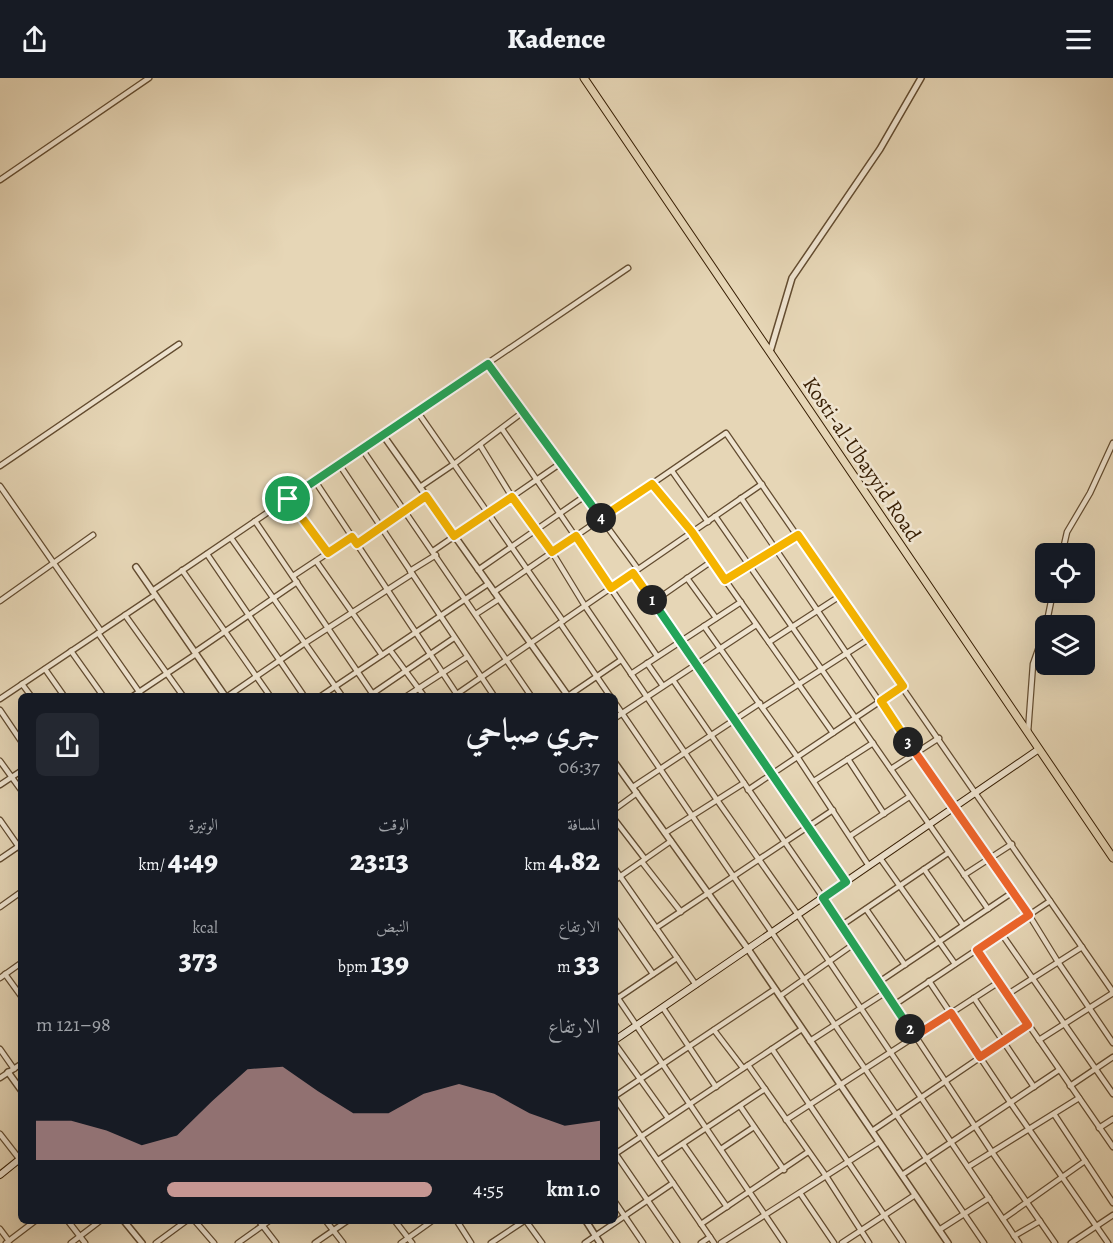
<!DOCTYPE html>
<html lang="ar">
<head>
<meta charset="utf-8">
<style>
	:root { --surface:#171b24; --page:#242831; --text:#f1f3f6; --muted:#9ea1a6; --accent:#c59692 }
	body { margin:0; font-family:Alegreya,Amiri,serif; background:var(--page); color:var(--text); direction:rtl; height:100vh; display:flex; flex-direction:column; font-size:22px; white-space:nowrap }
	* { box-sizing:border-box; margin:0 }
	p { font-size:20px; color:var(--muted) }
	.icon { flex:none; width:33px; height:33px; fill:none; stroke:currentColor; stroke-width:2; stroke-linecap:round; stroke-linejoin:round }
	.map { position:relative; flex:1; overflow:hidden; direction:ltr }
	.panel { position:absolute; left:18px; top:615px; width:600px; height:531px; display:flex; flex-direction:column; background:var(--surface); border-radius:9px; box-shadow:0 6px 24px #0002; direction:rtl }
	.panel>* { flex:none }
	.fabs { position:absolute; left:1035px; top:465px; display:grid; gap:12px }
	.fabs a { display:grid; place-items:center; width:60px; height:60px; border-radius:9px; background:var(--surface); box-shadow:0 6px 24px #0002; font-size:30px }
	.pin { position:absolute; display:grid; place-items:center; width:51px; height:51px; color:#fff; margin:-26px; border:3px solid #fff; border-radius:50%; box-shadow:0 2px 6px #0007 }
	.km { position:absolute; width:30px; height:30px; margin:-15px; border-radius:50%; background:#222; color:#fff; font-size:16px; line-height:30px; text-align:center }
	.round { display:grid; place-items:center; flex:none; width:63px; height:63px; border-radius:9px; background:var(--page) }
	.headline { display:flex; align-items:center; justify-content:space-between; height:102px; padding:0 18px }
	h1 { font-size:33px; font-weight:800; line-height:45px }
	.stats { display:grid; grid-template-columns:repeat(3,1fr); gap:9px; height:102px; padding:6px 18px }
	.stats div { display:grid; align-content:center }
	.stats b { font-size:30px; font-weight:800 }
	.stats small { font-size:16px; font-weight:400 }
	.stats p { font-size:16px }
	.chart { height:168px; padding:12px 18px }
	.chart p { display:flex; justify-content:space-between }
	.chart svg { width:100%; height:108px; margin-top:6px; fill:var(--accent); opacity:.7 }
	ul { padding:0 18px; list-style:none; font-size:20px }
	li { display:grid; grid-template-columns:96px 72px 1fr; align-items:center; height:45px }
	li i { height:15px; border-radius:8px; background:var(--accent) }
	header { display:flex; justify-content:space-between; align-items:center; height:78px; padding:0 18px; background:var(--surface); font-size:27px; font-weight:800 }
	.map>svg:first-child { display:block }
</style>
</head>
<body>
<header><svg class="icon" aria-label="menu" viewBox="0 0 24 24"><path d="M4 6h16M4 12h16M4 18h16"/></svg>Kadence<svg class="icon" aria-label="share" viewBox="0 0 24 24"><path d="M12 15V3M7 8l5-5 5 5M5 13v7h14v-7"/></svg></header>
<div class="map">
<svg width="1113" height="1165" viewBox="0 0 1113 1165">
	<rect width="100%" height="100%" fill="#e6d6b6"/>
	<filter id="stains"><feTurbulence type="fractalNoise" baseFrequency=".00333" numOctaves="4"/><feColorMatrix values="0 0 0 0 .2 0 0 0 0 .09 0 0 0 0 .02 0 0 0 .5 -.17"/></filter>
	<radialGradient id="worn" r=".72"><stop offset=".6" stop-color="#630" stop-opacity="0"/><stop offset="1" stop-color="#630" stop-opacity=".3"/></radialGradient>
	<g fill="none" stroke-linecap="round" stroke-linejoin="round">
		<defs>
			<g id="minor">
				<path d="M 0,102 L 149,0"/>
				<path d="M 488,286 L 638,491"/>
				<path d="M 417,333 L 563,543"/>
				<path d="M 502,351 L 657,578"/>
				<path d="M 480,367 L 512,419 L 552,474 L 585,528 L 717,722 L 798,837 L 1019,1165"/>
				<path d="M 362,371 L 531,618"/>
				<path d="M 339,386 L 494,618"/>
				<path d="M 0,388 L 179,266"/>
				<path d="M 672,393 L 708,444"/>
				<path d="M 315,403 L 458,618"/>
				<path d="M 652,406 L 692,455 L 833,655"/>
				<path d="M 0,408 L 101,553"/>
				<path d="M 420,409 L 454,386 L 523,334"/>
				<path d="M 741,420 L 915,676 L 1029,837 L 1058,884 L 1113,965"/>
				<path d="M 288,421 L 328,475"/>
				<path d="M 715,438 L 988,831"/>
				<path d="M 255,443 L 374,618"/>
				<path d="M 231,460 L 342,618"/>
				<path d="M 357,466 L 426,418"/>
				<path d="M 433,473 L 561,385"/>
				<path d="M 207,476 L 304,618"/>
				<path d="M 1062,476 L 1067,454 L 1090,415 L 1113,365"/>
				<path d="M 316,483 L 382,577"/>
				<path d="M 182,492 L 270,618"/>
				<path d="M 478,492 L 585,418"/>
				<path d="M 410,493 L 436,477"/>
				<path d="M 633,495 L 846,804"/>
				<path d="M 293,498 L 352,459"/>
				<path d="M 687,500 L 716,540"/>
				<path d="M 725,502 L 798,457"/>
				<path d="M 152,513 L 628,190"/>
				<path d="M 494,514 L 726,355 L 1113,914"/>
				<path d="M 0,523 L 93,457"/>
				<path d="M 653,524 L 712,483"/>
				<path d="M 476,536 L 499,521"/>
				<path d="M 125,537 L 183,618"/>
				<path d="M 560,545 L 610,618"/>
				<path d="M 704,548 L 798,680 L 869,788"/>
				<path d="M 1046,548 L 1053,514"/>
				<path d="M 98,555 L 142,618"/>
				<path d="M 769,564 L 840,518"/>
				<path d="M 390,572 L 424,618"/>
				<path d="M 71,573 L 103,618"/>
				<path d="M 195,574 L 297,504"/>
				<path d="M 647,585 L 663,608"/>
				<path d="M 45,591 L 64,618"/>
				<path d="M 631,596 L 741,524"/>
				<path d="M 673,602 L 842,847 L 992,1074 L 1055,1165"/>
				<path d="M 22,606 L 31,618"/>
				<path d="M 133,618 L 196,576"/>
				<path d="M 228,618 L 305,565 L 412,496"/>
				<path d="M 321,618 L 488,506"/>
				<path d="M 369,618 L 454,560"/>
				<path d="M 407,618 L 467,579"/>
				<path d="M 454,618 L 762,406"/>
				<path d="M 568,618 L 621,582"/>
				<path d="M 0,621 L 155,517"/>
				<path d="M 615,625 L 984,1165"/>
				<path d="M 763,629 L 869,561"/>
				<path d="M 0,632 L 21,663"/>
				<path d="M 615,640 L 756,547"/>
				<path d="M 1028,654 L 1033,586 L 1046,549"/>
				<path d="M 848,681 L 884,736"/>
				<path d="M 0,683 L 21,712"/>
				<path d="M 891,691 L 939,660"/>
				<path d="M 814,703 L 873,665"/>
				<path d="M 0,707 L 21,693"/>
				<path d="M 633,709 L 760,625"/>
				<path d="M 748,712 L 903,608"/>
				<path d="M 615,731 L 637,715"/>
				<path d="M 0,742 L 21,772"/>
				<path d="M 615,742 L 645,781"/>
				<path d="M 665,755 L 744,705"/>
				<path d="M 850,758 L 909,719"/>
				<path d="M 880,780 L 955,886"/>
				<path d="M 0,781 L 19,768"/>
				<path d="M 642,784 L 681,834"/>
				<path d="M 615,791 L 696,907"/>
				<path d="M 924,791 L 963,847"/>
				<path d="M 964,797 L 1012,766"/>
				<path d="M 615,802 L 671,763"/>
				<path d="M 0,829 L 21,814"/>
				<path d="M 866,831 L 905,887"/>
				<path d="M 615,841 L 653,896"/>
				<path d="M 842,847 L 948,775"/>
				<path d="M 656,850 L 833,732"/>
				<path d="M 1001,855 L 1113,1016"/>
				<path d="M 977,872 L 1113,1069"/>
				<path d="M 5,896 L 21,918"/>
				<path d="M 0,900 L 21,885"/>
				<path d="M 929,903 L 1010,1024 L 1108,1165"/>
				<path d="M 879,904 L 1013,814"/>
				<path d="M 615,916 L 784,1165"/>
				<path d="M 1008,916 L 1082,869"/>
				<path d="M 780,918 L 854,866"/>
				<path d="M 618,920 L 677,880"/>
				<path d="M 974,920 L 1034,1009"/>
				<path d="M 894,927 L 1050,823"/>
				<path d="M 663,930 L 716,1009"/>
				<path d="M 714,952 L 743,990"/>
				<path d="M 1039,962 L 1113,915"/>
				<path d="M 810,963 L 886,914"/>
				<path d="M 615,966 L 668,1040"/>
				<path d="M 0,971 L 14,991"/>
				<path d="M 772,971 L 903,1165"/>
				<path d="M 748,987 L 826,1098 L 869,1165"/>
				<path d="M 0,1000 L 21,986"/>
				<path d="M 1070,1008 L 1113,979"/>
				<path d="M 615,1018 L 775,911"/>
				<path d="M 615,1020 L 714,1165"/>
				<path d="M 740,1028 L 784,1092"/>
				<path d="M 1054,1036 L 1113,1125"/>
				<path d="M 786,1042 L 999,904"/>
				<path d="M 1099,1050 L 1113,1041"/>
				<path d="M 872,1053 L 1028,947"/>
				<path d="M 0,1056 L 21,1083"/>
				<path d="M 683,1066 L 727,1129"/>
				<path d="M 721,1071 L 754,1049"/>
				<path d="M 615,1075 L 677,1165"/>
				<path d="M 615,1076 L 802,951"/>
				<path d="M 658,1082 L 765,1011"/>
				<path d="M 968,1089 L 1079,1020"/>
				<path d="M 902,1097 L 1059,992"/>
				<path d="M 800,1115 L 834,1165"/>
				<path d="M 615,1124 L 643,1165"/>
				<path d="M 1003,1141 L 1085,1083"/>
				<path d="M 68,1143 L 85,1165"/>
				<path d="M 195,1143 L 214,1165"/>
				<path d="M 259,1143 L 276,1165"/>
				<path d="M 326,1143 L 343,1165"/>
				<path d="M 395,1143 L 412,1165"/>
				<path d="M 457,1143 L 471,1165"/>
				<path d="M 526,1143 L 542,1165"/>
				<path d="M 701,1146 L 808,1074"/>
				<path d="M 0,1151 L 9,1163"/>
				<path d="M 939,1152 L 989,1120"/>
				<path d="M 1014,1158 L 1040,1143"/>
				<path d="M 6,1165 L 35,1143"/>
				<path d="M 71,1165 L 100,1143"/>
				<path d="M 156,1165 L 186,1143"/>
				<path d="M 238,1165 L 269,1143"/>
				<path d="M 315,1165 L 347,1143"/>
				<path d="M 401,1165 L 432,1143"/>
				<path d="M 491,1165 L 524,1143"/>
				<path d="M 585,1165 L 673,1105"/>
				<path d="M 701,1165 L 710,1159"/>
				<path d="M 721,1165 L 879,1064"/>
				<path d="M 842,1165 L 915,1117"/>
				<path d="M 1071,1165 L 1113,1137"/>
			</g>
			<g id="tertiary">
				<path d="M 770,274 L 792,200 L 880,71 L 921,0"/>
				<path d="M 383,357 L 568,618"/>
				<path d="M 136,489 L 225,618"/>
				<path d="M 615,685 L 748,871 L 948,1165"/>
				<path d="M 8,994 L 21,1012"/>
				<path d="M 124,1143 L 142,1165"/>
				<path d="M 586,1143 L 600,1165"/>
			</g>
			<g id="secondary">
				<path d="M 615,962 L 1039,671"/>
				<path d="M 0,1097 L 21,1080"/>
			</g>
			<path id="trunk" d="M 584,0 L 1113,780"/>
		</defs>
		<use href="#minor" stroke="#634c30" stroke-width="7"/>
		<use href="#tertiary" stroke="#634c30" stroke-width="8"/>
		<use href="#secondary" stroke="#371e03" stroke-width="8"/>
		<use href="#trunk" stroke="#371e03" stroke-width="9"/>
		<use href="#minor" stroke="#efe4d0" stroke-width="4.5"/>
		<use href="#tertiary" stroke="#efe4d0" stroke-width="5"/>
		<use href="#secondary" stroke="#efe4d0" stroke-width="6"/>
		<use href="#trunk" stroke="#e6d6b6" stroke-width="7"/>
	</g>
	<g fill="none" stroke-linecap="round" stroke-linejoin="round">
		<defs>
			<path id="split-1" d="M 288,421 L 328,475 L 352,459 L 357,466 L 426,418 L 454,458 L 512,419 L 552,474 L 576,458 L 611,510 L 633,495 L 652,522"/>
			<path id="split-2" d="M 652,522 L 846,804 L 823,820 L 910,951"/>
			<path id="split-3" d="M 908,664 L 1029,837 L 977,872 L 1028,947 L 980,979 L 951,935 L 915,958 L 910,951"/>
			<path id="split-4" d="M 601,440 L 652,406 L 692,454 L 725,502 L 798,457 L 903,608 L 881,623 L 908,664"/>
			<path id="split-5" d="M 288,421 L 488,286 L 601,440"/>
		</defs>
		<use href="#split-1" stroke="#fff" stroke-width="12"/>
		<use href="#split-2" stroke="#fff" stroke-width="12"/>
		<use href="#split-3" stroke="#fff" stroke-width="12"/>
		<use href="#split-4" stroke="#fff" stroke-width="12"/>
		<use href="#split-5" stroke="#fff" stroke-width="12"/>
		<use href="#split-1" stroke="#f5b400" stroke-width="8"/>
		<use href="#split-2" stroke="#22a559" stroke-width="8"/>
		<use href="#split-3" stroke="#f0652b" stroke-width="8"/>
		<use href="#split-4" stroke="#f5b400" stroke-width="8"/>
		<use href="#split-5" stroke="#22a559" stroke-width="8"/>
	</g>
	<g text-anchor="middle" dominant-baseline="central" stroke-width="5" stroke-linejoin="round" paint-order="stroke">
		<g font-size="21" fill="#371e03" stroke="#efe4d0">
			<text transform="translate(862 381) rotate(56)">Kosti-al-Ubayyid Road</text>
		</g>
	</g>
	<rect width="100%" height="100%" filter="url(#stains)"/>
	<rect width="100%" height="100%" fill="url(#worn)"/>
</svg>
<div class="fabs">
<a><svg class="icon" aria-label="locate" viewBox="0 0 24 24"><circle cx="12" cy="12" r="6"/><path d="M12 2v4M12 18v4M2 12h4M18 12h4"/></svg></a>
<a><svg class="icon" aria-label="layers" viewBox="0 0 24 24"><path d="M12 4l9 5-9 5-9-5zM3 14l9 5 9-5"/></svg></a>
</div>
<div class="pin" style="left:288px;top:421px;background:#1e9e55"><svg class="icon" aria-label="arrive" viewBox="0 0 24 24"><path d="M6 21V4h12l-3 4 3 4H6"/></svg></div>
<b class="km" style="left:652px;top:522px">1</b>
<b class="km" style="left:910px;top:951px">2</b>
<b class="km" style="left:908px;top:664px">3</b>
<b class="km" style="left:601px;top:440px">4</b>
<section class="panel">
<div class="headline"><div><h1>جري صباحي</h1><p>06:37</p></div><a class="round"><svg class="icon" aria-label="share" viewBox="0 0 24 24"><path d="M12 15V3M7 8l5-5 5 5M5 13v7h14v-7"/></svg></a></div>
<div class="stats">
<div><p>المسافة</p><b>4.82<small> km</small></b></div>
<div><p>الوقت</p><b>23:13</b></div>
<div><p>الوتيرة</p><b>4:49<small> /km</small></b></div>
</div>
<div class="stats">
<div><p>الارتفاع</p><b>33<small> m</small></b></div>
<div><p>النبض</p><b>139<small> bpm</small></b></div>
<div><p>kcal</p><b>373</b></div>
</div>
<div class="chart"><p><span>الارتفاع</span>98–121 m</p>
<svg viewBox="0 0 160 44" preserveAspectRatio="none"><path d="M0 44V28L10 28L20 32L30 38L40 34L50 20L60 7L70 6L80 16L90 25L100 25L110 17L120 13L130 17L140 25L150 30L160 28V44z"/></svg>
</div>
<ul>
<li><b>1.0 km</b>4:55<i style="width:67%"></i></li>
</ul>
</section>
</div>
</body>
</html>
